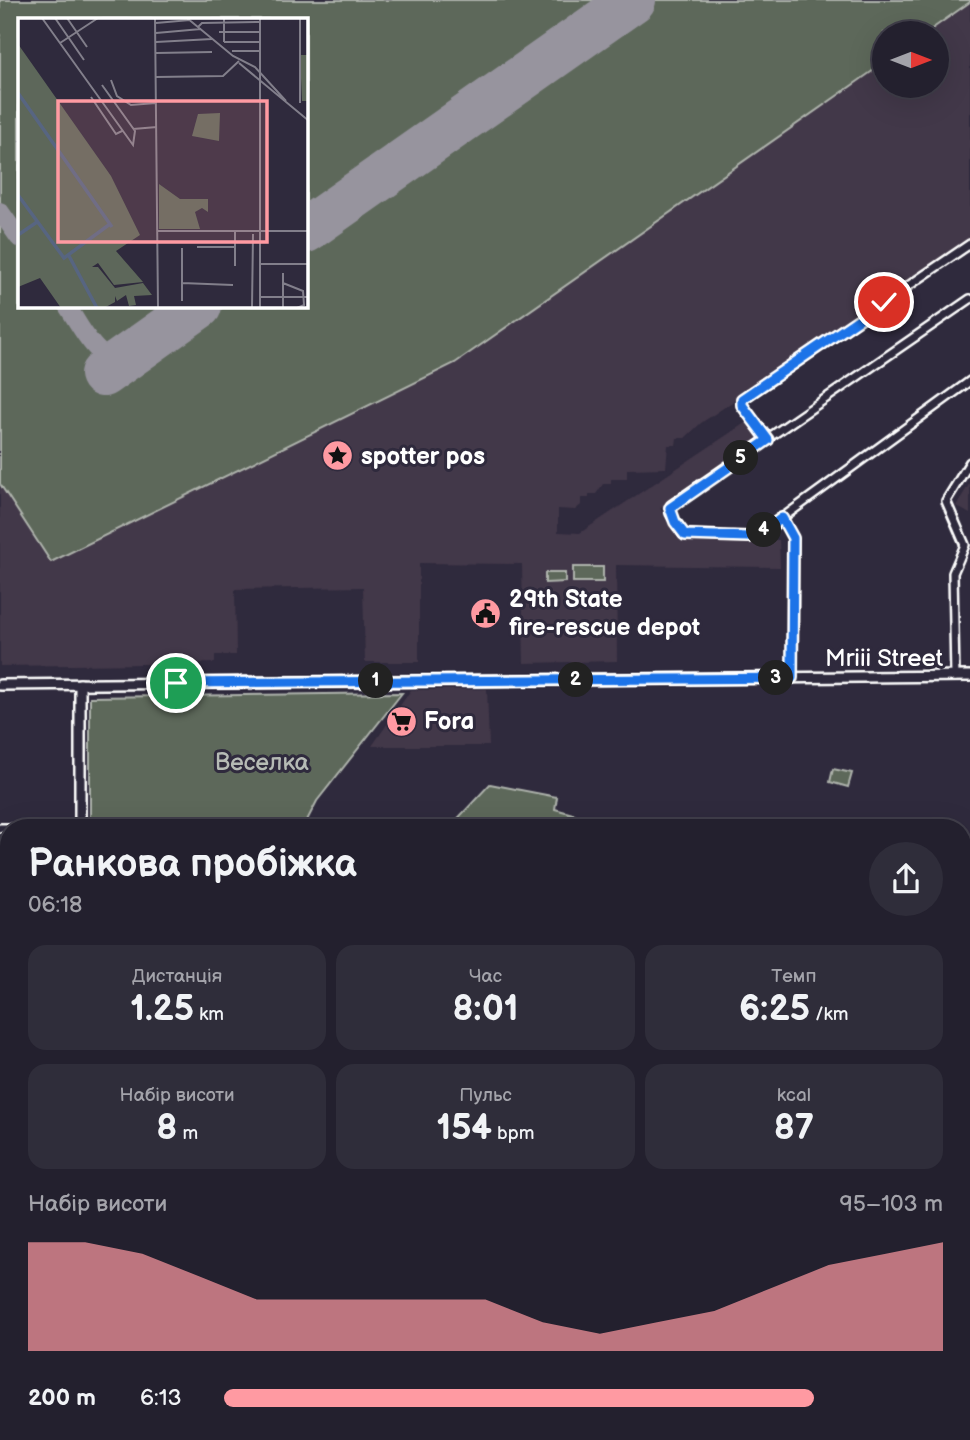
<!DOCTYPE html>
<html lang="uk">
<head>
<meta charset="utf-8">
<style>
	:root { --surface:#23202e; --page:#2f2d3a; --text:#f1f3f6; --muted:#a3a3aa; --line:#403e4a; --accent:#ff9aa2 }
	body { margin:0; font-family:"Balsamiq Sans",sans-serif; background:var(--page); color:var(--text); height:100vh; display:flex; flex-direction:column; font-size:26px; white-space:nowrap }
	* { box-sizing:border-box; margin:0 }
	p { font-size:23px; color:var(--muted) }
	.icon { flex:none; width:38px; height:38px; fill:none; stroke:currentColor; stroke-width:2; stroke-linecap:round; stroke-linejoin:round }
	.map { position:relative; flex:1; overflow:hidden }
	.drawer { position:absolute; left:0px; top:819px; width:971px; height:621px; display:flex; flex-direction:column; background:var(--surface); border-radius:28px 28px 0 0; box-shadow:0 7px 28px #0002,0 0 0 2px var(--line) }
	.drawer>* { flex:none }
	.needle { width:46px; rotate:90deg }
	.tools { position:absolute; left:872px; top:21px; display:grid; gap:14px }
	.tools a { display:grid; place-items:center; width:77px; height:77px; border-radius:50%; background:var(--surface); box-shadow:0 7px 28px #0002,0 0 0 2px var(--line); font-size:35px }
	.pin { position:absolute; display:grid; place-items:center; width:60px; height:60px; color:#fff; margin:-30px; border:4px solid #fff; border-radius:50%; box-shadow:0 2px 7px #0007 }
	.km { position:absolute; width:35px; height:35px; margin:-18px; border-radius:50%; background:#222; color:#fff; font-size:19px; line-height:35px; text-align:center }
	.round { display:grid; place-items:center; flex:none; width:74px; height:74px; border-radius:37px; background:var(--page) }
	.head { display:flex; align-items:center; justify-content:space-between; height:119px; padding:0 28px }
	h1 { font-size:38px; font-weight:700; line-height:52px }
	.metrics { display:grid; grid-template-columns:repeat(3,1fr); gap:10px; height:119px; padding:7px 28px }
	.metrics div { display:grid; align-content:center; border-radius:18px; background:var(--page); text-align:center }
	.metrics b { font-size:35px; font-weight:700 }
	.metrics small { font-size:19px; font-weight:400 }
	.metrics p { font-size:19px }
	.chart { height:196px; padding:14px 28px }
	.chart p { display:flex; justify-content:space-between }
	.chart svg { width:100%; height:126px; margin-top:7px; fill:var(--accent); opacity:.7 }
	ul { padding:0 28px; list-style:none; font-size:23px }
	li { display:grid; grid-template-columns:112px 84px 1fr; align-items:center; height:52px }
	li i { height:18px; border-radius:9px; background:var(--accent) }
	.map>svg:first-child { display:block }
</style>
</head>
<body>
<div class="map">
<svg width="970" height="1440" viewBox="0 0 970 1440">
	<rect width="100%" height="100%" fill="#2f2a3d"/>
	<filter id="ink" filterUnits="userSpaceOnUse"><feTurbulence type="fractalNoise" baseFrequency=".0143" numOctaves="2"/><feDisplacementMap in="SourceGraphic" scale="14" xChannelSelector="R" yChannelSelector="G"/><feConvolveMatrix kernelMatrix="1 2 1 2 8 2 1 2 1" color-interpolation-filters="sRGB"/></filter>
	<g filter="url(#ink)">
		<g fill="#433849" fill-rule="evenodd">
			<path d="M 0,0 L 970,0 L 970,242 L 701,423 L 685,438 L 677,438 L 676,445 L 668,445 L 666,468 L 627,469 L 627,479 L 611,479 L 611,484 L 603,484 L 596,494 L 589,494 L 589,498 L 581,498 L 581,505 L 575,510 L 558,509 L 558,532 L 580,533 L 748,421 L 762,440 L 660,508 L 677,538 L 779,540 L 780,567 L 616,565 L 617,661 L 524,663 L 522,564 L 419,563 L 419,662 L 365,662 L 363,587 L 235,589 L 236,655 L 215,655 L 215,663 L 0,666 ZM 19,19 L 306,19 L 306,306 L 19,306 ZM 884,33 L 936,33 L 936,86 L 884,86 Z"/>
			<path d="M 970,483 L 970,514 L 956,506 Z"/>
			<path d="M 487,689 L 489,746 L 372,746 L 411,690 Z"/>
			<path d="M 963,928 L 970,930 L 970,1116 L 962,1116 Z"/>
			<rect x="0" y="1232" width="9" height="83"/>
			<rect x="235" y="1432" width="81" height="8"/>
			<path d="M 807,1432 L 889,1432 L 899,1433 L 897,1440 L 807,1440 Z"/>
		</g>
		<g fill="#5d675a" stroke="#aeb3ac" stroke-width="2" fill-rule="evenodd">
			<path d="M 0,0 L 970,0 L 970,2 L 926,33 L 884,33 L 884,63 L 455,363 L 51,562 L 0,484 ZM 19,19 L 306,19 L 306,306 L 19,306 Z"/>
			<rect x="573" y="567" width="30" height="15"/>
			<path d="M 545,573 L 565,573 L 565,582 L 545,583 Z"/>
			<path d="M 402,693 L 317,801 L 303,828 L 90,828 L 90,697 Z"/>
			<path d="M 833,769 L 852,773 L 848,787 L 830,782 Z"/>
			<path d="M 490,784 L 557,797 L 555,809 L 623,828 L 449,828 Z"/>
			<rect x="0" y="884" width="9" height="49"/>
			<path d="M 953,1432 L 955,1440 L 933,1440 L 924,1436 L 921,1440 L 915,1440 L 918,1433 Z"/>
		</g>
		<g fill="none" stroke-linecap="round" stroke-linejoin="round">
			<g stroke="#97949e" stroke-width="18">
				<path d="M 0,211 L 19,238"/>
				<path d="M 67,306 C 81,326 100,371 128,356"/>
			</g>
			<g stroke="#97949e" stroke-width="46">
				<path d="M 306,230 L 633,0"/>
				<path d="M 103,374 L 199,306"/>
			</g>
			<defs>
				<g id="minor">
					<path d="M 970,299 L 671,505 L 670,513 L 683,534 L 749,537 L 767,529 L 970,381"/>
					<path d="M 768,440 L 742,405 L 742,399 L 970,244"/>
					<path d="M 782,518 L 793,539 L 792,678"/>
					<path d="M 955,677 L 953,573 L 965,545 L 946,501 L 970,462"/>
					<path d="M 0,828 L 9,828"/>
					<path d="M 0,846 L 9,846"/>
					<path d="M 0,1219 L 9,1219"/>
					<path d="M 0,1344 L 9,1344"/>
					<path d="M 80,1440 L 80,1432"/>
				</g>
				<g id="tertiary">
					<path d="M 0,685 L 970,676"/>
					<path d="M 80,828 L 80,684"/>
				</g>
				<g id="secondary">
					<path d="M 962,1388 L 970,1388"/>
					<path d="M 0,1389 L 9,1389"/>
				</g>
			</defs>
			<use href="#minor" stroke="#fff" stroke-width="12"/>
			<use href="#tertiary" stroke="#fff" stroke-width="14"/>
			<use href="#secondary" stroke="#fff" stroke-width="15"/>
			<use href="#minor" stroke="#2f2a3d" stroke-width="7"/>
			<use href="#tertiary" stroke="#2f2a3d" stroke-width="9"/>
			<use href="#secondary" stroke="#2f2a3d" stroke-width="10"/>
		</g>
	</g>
	<g fill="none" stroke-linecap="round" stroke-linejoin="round" filter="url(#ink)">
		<defs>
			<path id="route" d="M 176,683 L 792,678 L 793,538 L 782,518 L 767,529 L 749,537 L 685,535 L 675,522 L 670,508 L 768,440 L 742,405 L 742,399 L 884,302"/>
		</defs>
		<use href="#route" stroke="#fff" stroke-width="14"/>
		<use href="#route" stroke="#1a73e8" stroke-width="9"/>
	</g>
	<defs>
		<symbol id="sight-disc" viewBox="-11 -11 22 22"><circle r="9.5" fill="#ff9aa2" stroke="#2f2a3d"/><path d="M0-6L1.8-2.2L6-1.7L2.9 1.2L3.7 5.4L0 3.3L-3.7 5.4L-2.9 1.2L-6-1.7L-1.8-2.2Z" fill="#111"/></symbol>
		<symbol id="civic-disc" viewBox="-11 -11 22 22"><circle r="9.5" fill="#ff9aa2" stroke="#2f2a3d"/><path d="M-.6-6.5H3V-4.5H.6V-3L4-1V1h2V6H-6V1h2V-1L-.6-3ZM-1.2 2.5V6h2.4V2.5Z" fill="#111"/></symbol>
		<symbol id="supermarket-disc" viewBox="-11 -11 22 22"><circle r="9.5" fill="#ff9aa2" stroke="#2f2a3d"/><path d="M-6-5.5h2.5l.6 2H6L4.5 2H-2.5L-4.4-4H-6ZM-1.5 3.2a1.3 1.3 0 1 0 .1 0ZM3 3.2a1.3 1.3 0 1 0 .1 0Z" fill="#111"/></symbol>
	</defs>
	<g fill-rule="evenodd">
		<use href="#sight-disc" x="320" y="438" width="35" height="35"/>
		<use href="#civic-disc" x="468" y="596" width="35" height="35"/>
		<use href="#supermarket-disc" x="384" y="704" width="35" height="35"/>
	</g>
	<g text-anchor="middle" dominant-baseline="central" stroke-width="6" stroke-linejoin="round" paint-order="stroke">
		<g font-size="24" font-weight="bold" fill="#fff" stroke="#2f2a3d" text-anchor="start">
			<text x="361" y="456">spotter pos</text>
			<text x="509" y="599">29th State<tspan x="509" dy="28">fire-rescue depot</tspan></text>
			<text x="424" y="721">Fora</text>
		</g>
		<g font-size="24" fill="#fff" stroke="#2f2a3d">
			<text x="884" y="658">Mriii Street</text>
		</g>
		<g font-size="24" fill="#b6bbb5" stroke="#2f2a3d">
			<text x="262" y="762">Веселка</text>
		</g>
	</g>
	<g transform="translate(18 18)">
		<rect width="290" height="290" fill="#2f2a3d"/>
		<path d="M 0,26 L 93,158 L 122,217 L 98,233 L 125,264 L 96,267 L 80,245 L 74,249 L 80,249 L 97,270 L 125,265 L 134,277 L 116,278 L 118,287 L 111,288 L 108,277 L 99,283 L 97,278 L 97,284 L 86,290 L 43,290 L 22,260 L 0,269 ZM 282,37 L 290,37 L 290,83 L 284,83 ZM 202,95 L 201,123 L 174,118 L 180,96 ZM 141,166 L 162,181 L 190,181 L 190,194 L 184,190 L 177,194 L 182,211 L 141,211 Z" fill="#5d675a"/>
		<path fill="none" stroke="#576581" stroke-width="3.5" d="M 0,75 L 94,209M 0,177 L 46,240 L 92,206M 0,217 L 19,204M 51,238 L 79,290"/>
		<path fill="none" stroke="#827f8b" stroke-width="2" d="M 24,0 L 115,127 L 117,113 L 84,67M 37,0 L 66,42M 49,0 L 69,29M 137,0 L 140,290M 169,0 L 215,38 L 237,49 L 268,83M 206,0 L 206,24M 242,0 L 242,290M 282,0 L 282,85M 138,5 L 172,2M 180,9 L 184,5 L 242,4M 201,14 L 242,14M 138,15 L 183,11M 138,24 L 194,21M 206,24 L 242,24M 42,25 L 80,0M 214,33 L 242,33M 138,35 L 194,34M 221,45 L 291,103M 138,59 L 205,58 L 221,43M 93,62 L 99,78 L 113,87 L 138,85M 73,79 L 98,116 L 104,113M 115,111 L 139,109M 139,213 L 291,213M 179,229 L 217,229M 242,246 L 291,246M 217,248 L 217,213M 265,255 L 265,290M 164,265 L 215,267M 265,265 L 285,273 L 286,287 L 279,290M 242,279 L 291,279M 164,283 L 164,230M 234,290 L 235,216"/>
		<path fill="#ff9aa2" fill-opacity="0.15" stroke="#ff9aa2" stroke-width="3.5" d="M 40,83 L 249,83 L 249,224 L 40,224 Z"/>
		<rect width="290" height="290" fill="none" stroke="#fff" stroke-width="3.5"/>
	</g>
</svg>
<div class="tools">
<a><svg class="needle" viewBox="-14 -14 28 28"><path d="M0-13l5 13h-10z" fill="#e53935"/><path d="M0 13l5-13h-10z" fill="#a3a3aa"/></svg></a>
</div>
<div class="pin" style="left:176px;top:683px;background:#1e9e55"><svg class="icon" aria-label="arrive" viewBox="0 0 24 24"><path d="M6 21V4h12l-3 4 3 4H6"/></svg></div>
<div class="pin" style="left:884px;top:302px;background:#d93025"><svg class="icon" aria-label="check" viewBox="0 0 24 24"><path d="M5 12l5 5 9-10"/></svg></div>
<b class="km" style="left:376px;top:681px">1</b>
<b class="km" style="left:576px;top:680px">2</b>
<b class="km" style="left:776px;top:678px">3</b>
<b class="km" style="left:764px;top:530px">4</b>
<b class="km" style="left:741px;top:458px">5</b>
<section class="drawer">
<div class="head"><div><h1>Ранкова пробіжка</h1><p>06:18</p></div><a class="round"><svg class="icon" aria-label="share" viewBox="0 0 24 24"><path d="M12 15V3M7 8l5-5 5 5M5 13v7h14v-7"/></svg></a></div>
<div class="metrics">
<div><p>Дистанція</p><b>1.25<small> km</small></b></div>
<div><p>Час</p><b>8:01</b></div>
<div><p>Темп</p><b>6:25<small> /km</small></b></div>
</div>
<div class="metrics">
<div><p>Набір висоти</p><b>8<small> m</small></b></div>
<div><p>Пульс</p><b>154<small> bpm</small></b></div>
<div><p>kcal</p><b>87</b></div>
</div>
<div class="chart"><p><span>Набір висоти</span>95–103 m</p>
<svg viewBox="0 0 160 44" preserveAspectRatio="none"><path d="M0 44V6L10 6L20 10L30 18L40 26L50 26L60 26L70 26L80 26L90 34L100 38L110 34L120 30L130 22L140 14L150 10L160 6V44z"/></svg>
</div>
<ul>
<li><b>200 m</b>6:13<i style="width:82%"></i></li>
</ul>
</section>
</div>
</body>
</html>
